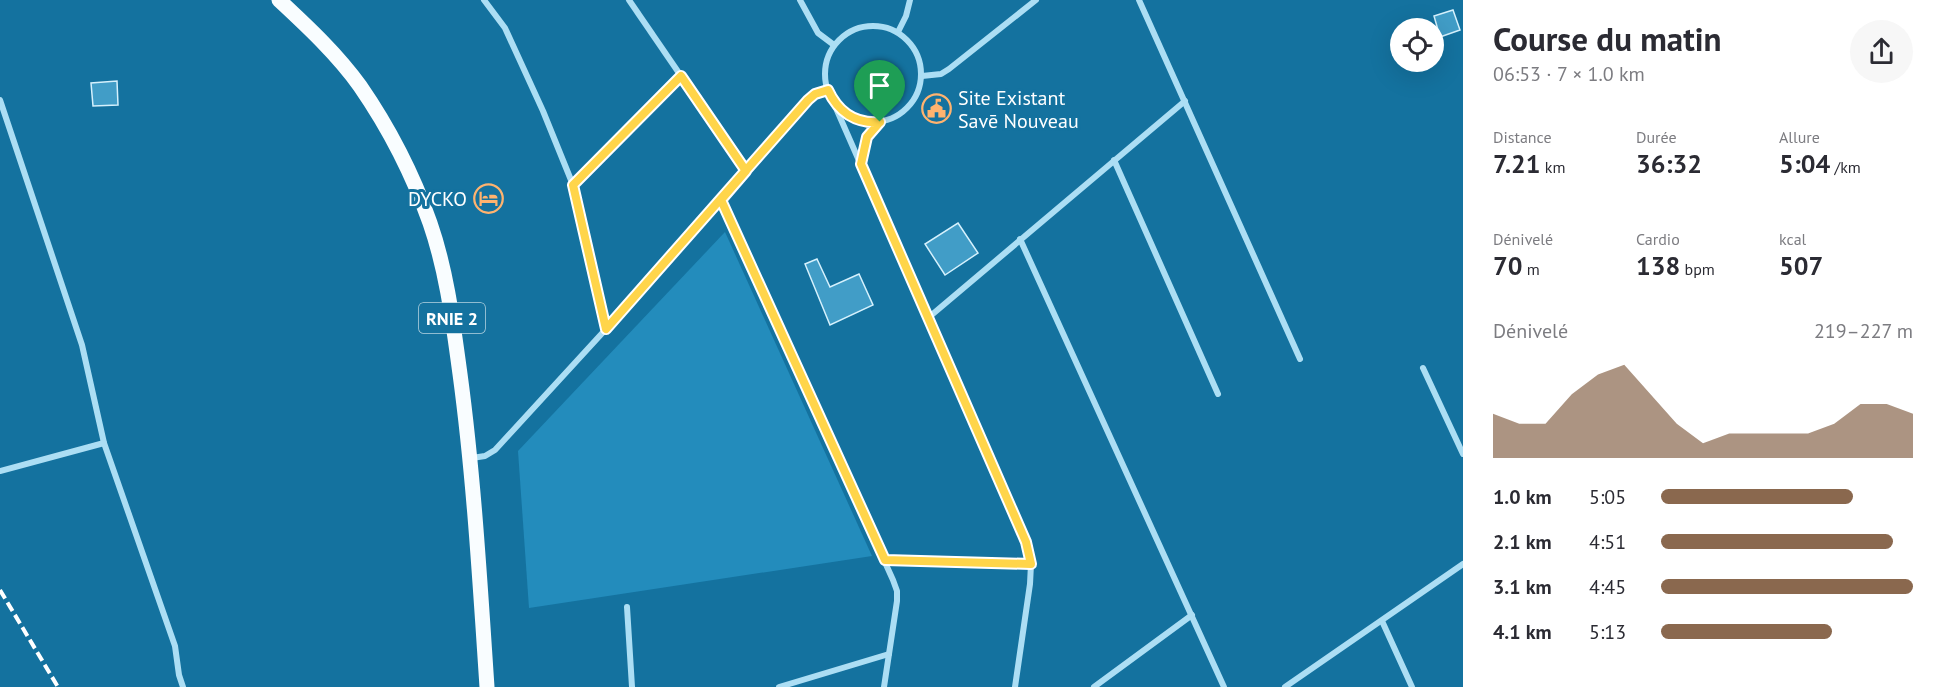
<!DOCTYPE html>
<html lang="fr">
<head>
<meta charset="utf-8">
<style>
	:root { --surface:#fff; --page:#f7f7f7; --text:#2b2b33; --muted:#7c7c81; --accent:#8a684e }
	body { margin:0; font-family:"PT Sans",sans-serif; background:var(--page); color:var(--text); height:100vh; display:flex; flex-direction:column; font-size:22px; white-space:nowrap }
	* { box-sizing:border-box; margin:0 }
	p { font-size:20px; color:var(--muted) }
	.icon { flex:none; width:33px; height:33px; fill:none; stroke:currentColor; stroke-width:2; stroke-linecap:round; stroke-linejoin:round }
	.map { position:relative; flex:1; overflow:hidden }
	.sheet { display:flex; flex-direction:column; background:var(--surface); width:480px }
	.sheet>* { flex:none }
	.tools { position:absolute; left:1390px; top:18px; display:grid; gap:12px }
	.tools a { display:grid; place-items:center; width:54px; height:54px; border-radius:50%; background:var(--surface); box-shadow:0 6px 24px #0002; font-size:30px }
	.pin { position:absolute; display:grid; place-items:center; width:51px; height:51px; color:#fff; margin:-62px -26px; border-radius:50% 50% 50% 0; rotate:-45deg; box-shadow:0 0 6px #0007 }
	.pin .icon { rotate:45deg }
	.round { display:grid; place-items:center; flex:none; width:63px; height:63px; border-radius:32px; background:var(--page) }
	.head { display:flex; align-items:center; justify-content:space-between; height:102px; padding:0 30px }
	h1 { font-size:33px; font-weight:700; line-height:45px }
	.stats { display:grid; grid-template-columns:repeat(3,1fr); gap:9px; height:102px; padding:6px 30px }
	.stats div { display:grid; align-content:center }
	.stats b { font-size:26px; font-weight:700 }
	.stats small { font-size:16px; font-weight:400 }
	.stats p { font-size:16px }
	.chart { height:168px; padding:12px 30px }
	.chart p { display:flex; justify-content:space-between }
	.chart svg { width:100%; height:108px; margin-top:6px; fill:var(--accent); opacity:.7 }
	ul { padding:0 30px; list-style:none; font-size:20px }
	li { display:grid; grid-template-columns:96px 72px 1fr; align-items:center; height:45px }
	li i { height:15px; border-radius:8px; background:var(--accent) }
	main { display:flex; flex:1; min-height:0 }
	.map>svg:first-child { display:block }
</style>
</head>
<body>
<main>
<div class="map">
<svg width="1463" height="687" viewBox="0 0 1463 687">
	<rect width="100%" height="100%" fill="#14729f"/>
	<path fill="#238cbc" d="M 725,232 L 872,556 L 529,608 L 518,451 Z"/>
	<g fill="#419dc7" stroke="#d5f1fd" stroke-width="1.5">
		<path d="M 1453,10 L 1460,30 L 1440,37 L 1434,16 Z"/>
		<path d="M 117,81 L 118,105 L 93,106 L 91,83 Z"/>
		<path d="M 958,223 L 978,253 L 945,275 L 925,244 Z"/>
		<path d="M 817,259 L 830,287 L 859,274 L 873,305 L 830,325 L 805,264 Z"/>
	</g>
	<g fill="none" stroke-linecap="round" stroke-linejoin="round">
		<g stroke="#acdef4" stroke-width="6">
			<path d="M 484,0 L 505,28 L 543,111 L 573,185 L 606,329"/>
			<path d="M 629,0 L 746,171"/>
			<path d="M 800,0 L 818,33 L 834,45"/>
			<path d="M 1139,0 L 1300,359"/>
			<circle cx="873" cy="74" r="48"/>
			<path d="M 898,32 L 906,16 L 910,0"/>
			<path d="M 922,76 L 941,74 L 949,69 L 1036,0"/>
			<path d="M 832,99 L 1026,542 L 1031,564 L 1030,584 L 1015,687"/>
			<path d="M 0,100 L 82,345 L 104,443 L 175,646 L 179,675 L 183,687"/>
			<path d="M 1114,160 L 1218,394"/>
			<path d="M 861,163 L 867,137 L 880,122"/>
			<path d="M 573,185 L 681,76"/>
			<path d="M 721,200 L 893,580 L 897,591 L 897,601 L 884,687"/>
			<path d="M 1020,239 L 1224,687"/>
			<path d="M 928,318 L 1185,101"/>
			<path d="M 1423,368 L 1463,454"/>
			<path d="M 472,458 L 485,456 L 495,450 L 606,329 L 808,100 L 815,94 L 828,90"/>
			<path d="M 0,471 L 104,443"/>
			<path d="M 886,560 L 1031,564"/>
			<path d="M 627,607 L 632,687"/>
			<path d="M 1382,621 L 1412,687"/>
			<path d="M 779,687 L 889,654"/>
			<path d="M 1094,687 L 1192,615"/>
			<path d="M 1285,687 L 1463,564"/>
		</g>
		<path stroke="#f9fdff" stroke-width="15" d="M 279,0 C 307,26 337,54 360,86 C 389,128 413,175 430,223 C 447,272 453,323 460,374 C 474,478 480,583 487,687"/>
		<path stroke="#fff" stroke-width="4" stroke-dasharray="10 4.5" stroke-linecap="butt" d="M 0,590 L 58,687"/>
	</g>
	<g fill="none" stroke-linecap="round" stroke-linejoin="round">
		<defs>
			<path id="route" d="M 880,122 C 856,124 838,112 828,90 L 815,94 L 808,100 L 606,329 L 573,185 L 681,76 L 746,171 L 721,200 L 885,560 L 1031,564 L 1026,542 L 861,164 L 867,137 L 880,122"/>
		</defs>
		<use href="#route" stroke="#fff" stroke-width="12"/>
		<use href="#route" stroke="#ffd54a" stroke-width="8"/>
	</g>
	<defs>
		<symbol id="civic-ring" viewBox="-11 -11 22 22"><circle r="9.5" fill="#14729f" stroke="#ffb36f" stroke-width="1.5"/><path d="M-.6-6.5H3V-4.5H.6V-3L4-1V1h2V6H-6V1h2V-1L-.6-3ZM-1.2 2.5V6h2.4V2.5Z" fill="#ffb36f"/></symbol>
		<symbol id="hotel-ring" viewBox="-11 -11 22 22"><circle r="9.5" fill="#14729f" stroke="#ffb36f" stroke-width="1.5"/><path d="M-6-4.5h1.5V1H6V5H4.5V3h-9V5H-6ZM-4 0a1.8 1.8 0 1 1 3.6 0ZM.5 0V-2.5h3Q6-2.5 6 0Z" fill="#ffb36f"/></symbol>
	</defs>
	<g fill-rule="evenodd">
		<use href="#civic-ring" x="920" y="92" width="33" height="33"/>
		<use href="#hotel-ring" x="472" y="182" width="33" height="33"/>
	</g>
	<g text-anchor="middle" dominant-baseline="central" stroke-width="6" stroke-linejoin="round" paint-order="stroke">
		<rect fill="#14729f" stroke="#b8d5e2" stroke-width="1.5" x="419" y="303" width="66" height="30" rx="4.5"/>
		<g font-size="18" font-weight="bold" fill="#fff">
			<text x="452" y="318">RNIE 2</text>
		</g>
		<g font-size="20" fill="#fff" stroke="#14729f" text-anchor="start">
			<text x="958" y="98">Site Existant<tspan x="958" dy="23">Savē Nouveau</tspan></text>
			<text x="467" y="199" text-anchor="end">DYCKO</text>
		</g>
	</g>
</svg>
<div class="tools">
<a><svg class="icon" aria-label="locate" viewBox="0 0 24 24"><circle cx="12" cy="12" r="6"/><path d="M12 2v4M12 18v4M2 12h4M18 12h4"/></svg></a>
</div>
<div class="pin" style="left:880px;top:122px;background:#1e9e55"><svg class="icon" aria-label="arrive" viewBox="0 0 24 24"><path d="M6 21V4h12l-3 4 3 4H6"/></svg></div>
</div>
<section class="sheet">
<div class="head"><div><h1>Course du matin</h1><p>06:53 · 7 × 1.0 km</p></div><a class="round"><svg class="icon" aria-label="share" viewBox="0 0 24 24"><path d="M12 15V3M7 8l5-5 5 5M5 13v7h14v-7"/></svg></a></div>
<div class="stats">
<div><p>Distance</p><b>7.21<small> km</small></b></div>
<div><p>Durée</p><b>36:32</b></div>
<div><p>Allure</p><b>5:04<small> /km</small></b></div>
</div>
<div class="stats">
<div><p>Dénivelé</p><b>70<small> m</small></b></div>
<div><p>Cardio</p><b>138<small> bpm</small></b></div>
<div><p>kcal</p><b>507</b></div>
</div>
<div class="chart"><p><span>Dénivelé</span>219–227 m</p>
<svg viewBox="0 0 160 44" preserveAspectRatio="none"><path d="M0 44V26L10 30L20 30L30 18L40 10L50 6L60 18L70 30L80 38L90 34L100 34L110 34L120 34L130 30L140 22L150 22L160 26V44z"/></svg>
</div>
<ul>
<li><b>1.0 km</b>5:05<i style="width:76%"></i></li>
<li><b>2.1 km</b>4:51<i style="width:92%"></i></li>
<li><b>3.1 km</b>4:45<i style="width:100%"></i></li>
<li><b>4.1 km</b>5:13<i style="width:68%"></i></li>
</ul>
</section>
</main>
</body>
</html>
